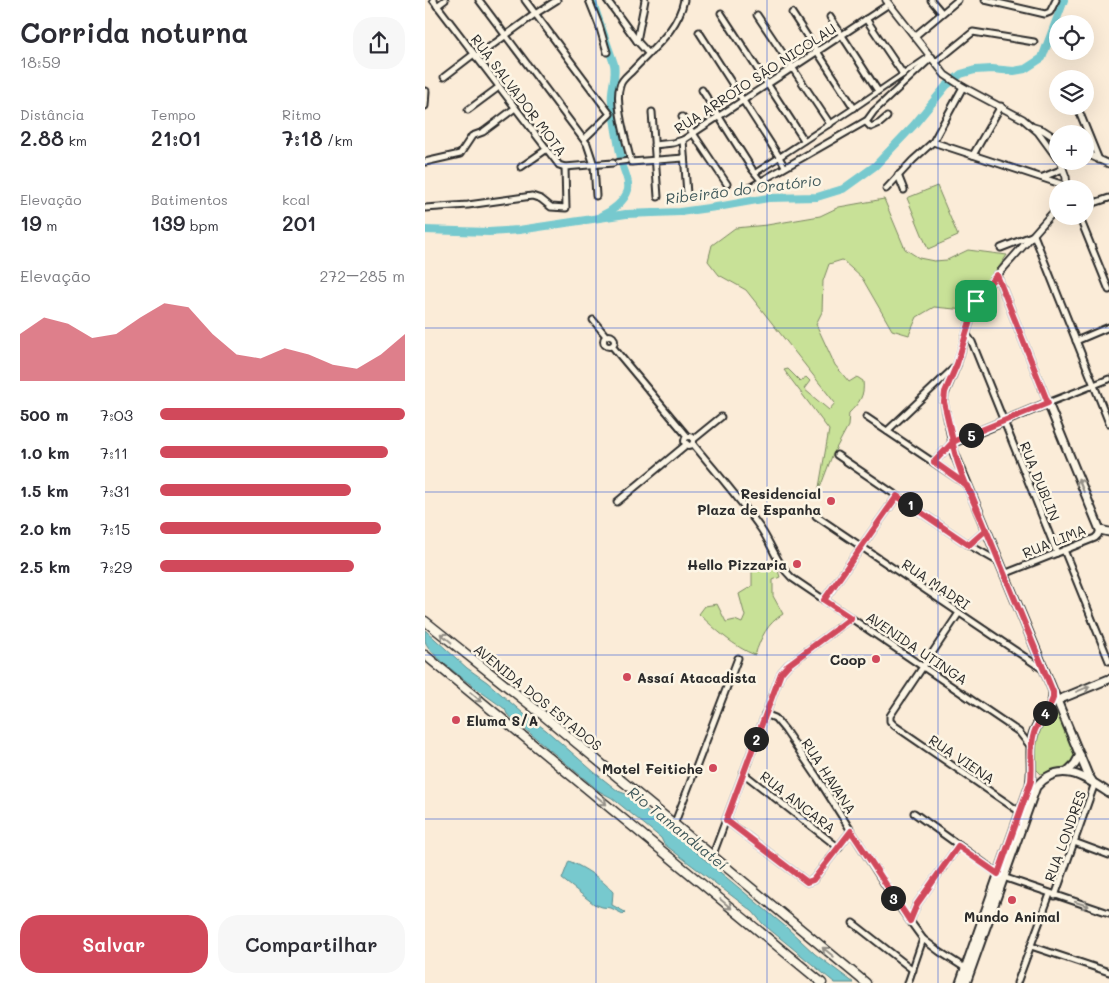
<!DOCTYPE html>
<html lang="pt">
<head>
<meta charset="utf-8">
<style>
	:root { --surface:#fff; --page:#f7f7f7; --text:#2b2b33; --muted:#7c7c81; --accent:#d1495b }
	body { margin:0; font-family:Mali,sans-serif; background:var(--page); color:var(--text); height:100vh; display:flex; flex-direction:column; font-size:19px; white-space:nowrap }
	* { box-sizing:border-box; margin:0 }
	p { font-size:16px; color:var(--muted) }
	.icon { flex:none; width:28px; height:28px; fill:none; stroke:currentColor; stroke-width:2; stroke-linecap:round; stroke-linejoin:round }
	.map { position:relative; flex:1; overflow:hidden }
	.drawer { display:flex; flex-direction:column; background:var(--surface); width:425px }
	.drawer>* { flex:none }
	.tools { position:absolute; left:624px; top:15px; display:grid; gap:10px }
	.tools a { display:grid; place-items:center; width:45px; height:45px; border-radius:50%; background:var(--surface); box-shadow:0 5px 20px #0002; font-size:25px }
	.pin { position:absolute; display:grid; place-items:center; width:42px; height:42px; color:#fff; margin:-21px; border-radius:10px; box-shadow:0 2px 8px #0006 }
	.km { position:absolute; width:25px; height:25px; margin:-12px; border-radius:50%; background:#222; color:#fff; font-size:14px; line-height:25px; text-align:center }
	.round { display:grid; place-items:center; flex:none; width:52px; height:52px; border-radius:20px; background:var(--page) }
	.overview { display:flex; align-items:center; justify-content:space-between; height:85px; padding:0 20px }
	h1 { font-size:28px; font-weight:600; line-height:38px }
	.stats { display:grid; grid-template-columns:repeat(3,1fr); gap:8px; height:85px; padding:5px 20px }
	.stats div { display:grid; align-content:center }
	.stats b { font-size:21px; font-weight:600 }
	.stats small { font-size:14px; font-weight:400 }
	.stats p { font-size:14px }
	.chart { height:140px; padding:10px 20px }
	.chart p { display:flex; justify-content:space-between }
	.chart svg { width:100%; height:90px; margin-top:5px; fill:var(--accent); opacity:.7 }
	.button { display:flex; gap:10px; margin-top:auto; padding:10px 20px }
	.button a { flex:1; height:58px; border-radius:20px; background:var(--accent); color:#fff; font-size:20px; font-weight:600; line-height:58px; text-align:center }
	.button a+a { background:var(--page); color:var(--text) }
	ul { padding:0 20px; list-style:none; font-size:16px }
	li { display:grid; grid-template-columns:80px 60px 1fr; align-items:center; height:38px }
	li i { height:12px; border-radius:6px; background:var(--accent) }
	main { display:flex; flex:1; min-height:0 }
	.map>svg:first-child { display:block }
</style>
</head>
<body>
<main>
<section class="drawer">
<div class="overview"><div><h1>Corrida noturna</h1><p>18:59</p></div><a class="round"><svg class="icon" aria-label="share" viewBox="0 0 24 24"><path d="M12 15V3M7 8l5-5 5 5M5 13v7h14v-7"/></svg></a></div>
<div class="stats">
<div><p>Distância</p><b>2.88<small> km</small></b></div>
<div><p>Tempo</p><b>21:01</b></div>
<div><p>Ritmo</p><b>7:18<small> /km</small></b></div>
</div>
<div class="stats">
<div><p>Elevação</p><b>19<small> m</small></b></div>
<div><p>Batimentos</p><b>139<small> bpm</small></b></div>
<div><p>kcal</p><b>201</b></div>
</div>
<div class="chart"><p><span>Elevação</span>272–285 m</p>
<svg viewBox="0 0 160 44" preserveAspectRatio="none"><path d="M0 44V21L10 13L20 16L30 23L40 21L50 13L60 6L70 8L80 21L90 31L100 33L110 28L120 31L130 36L140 38L150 31L160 21V44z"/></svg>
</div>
<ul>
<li><b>500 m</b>7:03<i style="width:100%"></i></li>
<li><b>1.0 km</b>7:11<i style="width:93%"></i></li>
<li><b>1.5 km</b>7:31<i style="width:78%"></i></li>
<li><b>2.0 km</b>7:15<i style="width:90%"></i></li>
<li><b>2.5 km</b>7:29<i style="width:79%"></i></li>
</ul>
<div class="button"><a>Salvar</a><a>Compartilhar</a></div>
</section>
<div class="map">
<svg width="684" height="983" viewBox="0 0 684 983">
	<rect width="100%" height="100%" fill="#fbecd8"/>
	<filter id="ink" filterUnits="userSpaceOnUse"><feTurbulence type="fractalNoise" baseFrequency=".02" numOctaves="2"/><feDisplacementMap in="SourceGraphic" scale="10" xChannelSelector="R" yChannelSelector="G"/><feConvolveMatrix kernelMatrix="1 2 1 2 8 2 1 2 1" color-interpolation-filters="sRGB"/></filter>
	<g filter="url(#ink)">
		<g fill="#c8e197" stroke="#7a8661">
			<path d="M 512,186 L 533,236 L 503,249 L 482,198 Z"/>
			<path d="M 459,199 L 480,249 L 494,258 L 509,261 L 522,260 L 543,250 L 582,255 L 568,276 L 540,310 L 509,307 L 492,317 L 484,335 L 467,330 L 437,278 L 417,260 L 404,264 L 398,281 L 397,312 L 391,324 L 410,365 L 424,382 L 432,377 L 438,381 C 440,396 434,403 424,413 L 423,426 L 407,456 L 393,493 L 404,430 L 359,370 L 363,369 L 375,381 L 381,377 L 385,381 L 379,389 L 404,410 L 410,403 L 321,290 L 294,275 L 283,261 L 287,245 L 310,228 L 342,225 L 395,216 L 414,207 Z"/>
			<path d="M 335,563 L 351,564 L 355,577 L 348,580 L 348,596 L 358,614 C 342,624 336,637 330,655 C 309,647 290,629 274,614 L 280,606 L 292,604 L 301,622 L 310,620 L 317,623 L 320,616 L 314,594 L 327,586 L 327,569 Z"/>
			<path d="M 627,712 L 635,714 L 650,749 C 652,765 641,766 629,770 C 624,772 621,774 616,774 L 611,769 C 610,751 611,733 623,717 L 622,715 Z"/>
		</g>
		<g fill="#77c9ce" stroke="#598a8d">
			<path d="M 0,630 L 42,668 L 62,682 L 99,714 L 121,730 L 169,772 L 193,791 L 201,794 L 361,927 L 390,954 L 429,983 L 410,983 L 338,924 L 328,912 L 239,844 L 236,838 L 187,798 L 174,791 L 82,714 L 80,709 C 65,698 4,657 0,641 C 0,638 0,633 0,630 Z"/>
			<path d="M 144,861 C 160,868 177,879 188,892 L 187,905 L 200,912 L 198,914 L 186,908 L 177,907 L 169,904 L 137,879 Z"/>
		</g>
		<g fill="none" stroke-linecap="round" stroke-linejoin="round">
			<g stroke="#77c9ce" stroke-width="8">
				<path d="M 167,0 L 189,64 C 192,77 185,89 187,102 C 189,122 193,143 197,163 C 199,172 205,181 203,190 C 200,201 186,212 176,216"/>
				<path d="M 0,230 L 64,232 L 94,230 L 201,214 L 255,212 L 298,206 L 343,198 L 392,197 L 418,189 L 450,166 L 489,125 L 521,86 L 536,74 L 550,70 L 567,69 L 589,71 L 600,69 L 617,58 L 639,0"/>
			</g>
			<defs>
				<g id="pedestrian">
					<path d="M 354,156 L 360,167"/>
					<path d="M 193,162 L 201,161"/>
					<path d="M 328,171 L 336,181"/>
					<path d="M 330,173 L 429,108 L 505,56"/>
				</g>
				<g id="minor">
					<path d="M 8,0 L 134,165 L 140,167 L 188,163"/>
					<path d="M 54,0 L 162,144 L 169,165 L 171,196"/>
					<path d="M 100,0 L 185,114 L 159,139"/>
					<path d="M 164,0 L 174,25 L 182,52"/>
					<path d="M 182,0 L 212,41 L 223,53"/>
					<path d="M 259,0 C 253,30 227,49 207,71 C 203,75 196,80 195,86 C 189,102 202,144 206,162 L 259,158"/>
					<path d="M 506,0 L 517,13"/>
					<path d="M 560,0 L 620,14 L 625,12 L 631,0"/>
					<path d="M 12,6 L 20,0"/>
					<path d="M 296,13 L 379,140"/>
					<path d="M 367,13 L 429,108"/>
					<path d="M 332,15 L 405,124"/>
					<path d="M 405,17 L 453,91"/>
					<path d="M 441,19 L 478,74"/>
					<path d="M 274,32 L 353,155"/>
					<path d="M 490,36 L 533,0"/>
					<path d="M 212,41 L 220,0"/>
					<path d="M 51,57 L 110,14 L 132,0"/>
					<path d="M 511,62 L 548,32 L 609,42"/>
					<path d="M 19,77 L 49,54"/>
					<path d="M 277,90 L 327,169"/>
					<path d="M 0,106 L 1,91"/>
					<path d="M 652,106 L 674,160"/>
					<path d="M 43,110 L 74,87"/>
					<path d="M 227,112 L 233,197"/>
					<path d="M 257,117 L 302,184"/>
					<path d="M 462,117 L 455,123 L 446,127 L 441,122 L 449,111 L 507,57"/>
					<path d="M 258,140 L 262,194"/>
					<path d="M 508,142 L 642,186"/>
					<path d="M 229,145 L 248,143 L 258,140 L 464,4"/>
					<path d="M 548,155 L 576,106"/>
					<path d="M 0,162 L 35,154 L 47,136 L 58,132 L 90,108"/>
					<path d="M 96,167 L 122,149"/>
					<path d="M 473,175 L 479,190"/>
					<path d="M 618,177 L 638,169"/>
					<path d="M 326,187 L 441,121"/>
					<path d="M 461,189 L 488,160 L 508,142 L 538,87"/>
					<path d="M 660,206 L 684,198"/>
					<path d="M 0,208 L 43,205 L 107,196 L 116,199 L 126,207 L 141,208 L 140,167"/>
					<path d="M 654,216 L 684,290"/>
					<path d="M 576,248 L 609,235 L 684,423"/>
					<path d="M 572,275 L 623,403 L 684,379"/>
					<path d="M 168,320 L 181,336"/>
					<path d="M 542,335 L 547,342 L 632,553"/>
					<circle cx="184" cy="341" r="5.5"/>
					<path d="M 651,341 L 684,327"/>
					<path d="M 187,346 L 262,436"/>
					<path d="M 441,417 L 542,485"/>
					<path d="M 462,431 L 532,365"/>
					<circle cx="264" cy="441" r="4.5"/>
					<path d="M 269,439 L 296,417"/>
					<path d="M 268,444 C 291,472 315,499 336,529 C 347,545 352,564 367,578 L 594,732 L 606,747"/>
					<path d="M 412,455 L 544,545 L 574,562"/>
					<path d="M 509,462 L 527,443"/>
					<path d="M 192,502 L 262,444"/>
					<path d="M 391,516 L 619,670"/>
					<path d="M 544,545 L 561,530"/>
					<path d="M 639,550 L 684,661"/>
					<path d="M 579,574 L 670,538 L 673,535 L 675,530"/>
					<path d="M 399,600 L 472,496"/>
					<path d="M 534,613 L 465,716 L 465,721 L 470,726 L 595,812"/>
					<path d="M 340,714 L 350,718 L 360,730 L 392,777 L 471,902 L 498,939 L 515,952 L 540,968"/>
					<path d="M 318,773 L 414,848"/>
					<path d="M 489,813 L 578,877 L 684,913"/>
					<path d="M 301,820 L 382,882 L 388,880 L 426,831"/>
					<path d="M 249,825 L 313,658"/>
					<path d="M 649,842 L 684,855"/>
					<path d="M 287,857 L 356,673 L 363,665 L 426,618"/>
					<path d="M 630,896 L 670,783"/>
					<path d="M 485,921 L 492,904 L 533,846"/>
					<path d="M 428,923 L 488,970"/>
					<path d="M 606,946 L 684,972"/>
					<path d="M 483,983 L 498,939"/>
					<path d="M 592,983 L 625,894"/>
				</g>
				<g id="tertiary">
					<path d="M 461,0 L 520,75 L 538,87 L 598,119 L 613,132 L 632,158"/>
					<path d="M 608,127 L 618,130 L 632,139"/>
					<path d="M 660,153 L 684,164"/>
					<path d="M 635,161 L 641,177 L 642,189"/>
					<path d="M 527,443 L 519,402 L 520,394 L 532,365 L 552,298 L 632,208"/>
				</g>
				<g id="secondary">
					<path d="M 633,700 L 684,679"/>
					<path d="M 642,772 L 650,764 L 655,755"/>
					<path d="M 667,781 L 663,775 L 528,450 L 527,443 L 623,403 L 675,530 L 684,532"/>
					<path d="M 535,983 L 605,785 C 609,767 602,747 610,729 C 615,717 629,707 628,694"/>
					<path d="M 541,983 L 611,787 C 634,759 660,777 684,793"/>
				</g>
				<g id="trunk">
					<path d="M 0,621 L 114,712 L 441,983"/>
					<path d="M 0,655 L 397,983"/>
				</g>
			</defs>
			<use href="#pedestrian" stroke="#2b2b2b" stroke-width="8"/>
			<use href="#minor" stroke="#2b2b2b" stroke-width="9"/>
			<use href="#tertiary" stroke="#2b2b2b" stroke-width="9"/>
			<use href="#secondary" stroke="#2b2b2b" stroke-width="11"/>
			<use href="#trunk" stroke="#2b2b2b" stroke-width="11"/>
			<use href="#pedestrian" stroke="#fcf5e5" stroke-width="4"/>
			<use href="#minor" stroke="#fcf5e5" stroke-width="5"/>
			<use href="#tertiary" stroke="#fcf5e5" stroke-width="5.5"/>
			<use href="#secondary" stroke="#fcf5e5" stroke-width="7"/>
			<use href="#trunk" stroke="#fcf5e5" stroke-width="8"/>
		</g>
		<defs><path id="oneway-shaft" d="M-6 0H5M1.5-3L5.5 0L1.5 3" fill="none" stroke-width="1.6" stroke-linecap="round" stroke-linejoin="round" transform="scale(1.25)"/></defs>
		<g stroke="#949088">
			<use href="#oneway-shaft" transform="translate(656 485) rotate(-112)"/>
			<use href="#oneway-shaft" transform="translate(21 638) rotate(-141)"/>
			<use href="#oneway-shaft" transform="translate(658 689) rotate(-22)"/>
			<use href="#oneway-shaft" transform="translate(51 697) rotate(40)"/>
			<use href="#oneway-shaft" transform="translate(176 800) rotate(40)"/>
			<use href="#oneway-shaft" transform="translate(301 904) rotate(40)"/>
			<use href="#oneway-shaft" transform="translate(657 904) rotate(18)"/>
			<use href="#oneway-shaft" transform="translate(403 952) rotate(-141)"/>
		</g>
	</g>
	<g fill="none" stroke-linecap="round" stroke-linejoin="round" filter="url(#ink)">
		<defs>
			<path id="route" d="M 551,301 L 532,364 L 520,392 L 519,402 L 527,437 C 529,463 550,504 561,530 L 544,545 L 472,496 L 399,600 L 426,618 L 363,665 L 356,673 L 301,820 L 382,882 L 388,880 L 426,831 L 485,921 L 492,904 L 533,846 L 573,874 L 606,781 C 608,765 604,749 609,733 C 613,720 624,711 628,698 L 628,692 L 543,486 L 509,462 L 527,443 L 532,440 L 623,403 L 572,275 L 556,293 L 551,301"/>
		</defs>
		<use href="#route" stroke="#fff" stroke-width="10"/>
		<use href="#route" stroke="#d1495b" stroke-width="6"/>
	</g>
	<path fill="none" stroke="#1d4ed8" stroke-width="1" stroke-opacity="0.55" d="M 171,0 L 171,983M 342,0 L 342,983M 513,0 L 513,983M 0,164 L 684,164M 0,328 L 684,328M 0,492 L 684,492M 0,655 L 684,655M 0,819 L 684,819"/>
	<g fill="#d1495b" stroke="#fcf5e5" stroke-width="2">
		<circle cx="406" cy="501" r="5"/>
		<circle cx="372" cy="564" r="5"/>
		<circle cx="451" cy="659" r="5"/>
		<circle cx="202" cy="677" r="5"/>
		<circle cx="31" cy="720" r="5"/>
		<circle cx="288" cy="768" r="5"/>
		<circle cx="587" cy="900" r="5"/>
	</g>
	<g text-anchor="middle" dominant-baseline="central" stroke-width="5" stroke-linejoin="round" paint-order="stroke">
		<g font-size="14" fill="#2b2b2b" stroke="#fcf5e5">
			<text transform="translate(330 78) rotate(-33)">RUA ARROIO SÃO NICOLAU</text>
			<text transform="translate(94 95) rotate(53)">RUA SALVADOR MOTA</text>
			<text transform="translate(615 481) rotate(68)">RUA DUBLIN</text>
			<text transform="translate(629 541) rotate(-22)">RUA LIMA</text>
			<text transform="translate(511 584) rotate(34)">RUA MADRI</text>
			<text transform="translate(492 648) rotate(34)">AVENIDA UTINGA</text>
			<text transform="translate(113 697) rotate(39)">AVENIDA DOS ESTADOS</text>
			<text transform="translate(537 759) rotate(34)">RUA VIENA</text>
			<text transform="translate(404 776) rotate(57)">RUA HAVANA</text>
			<text transform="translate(373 802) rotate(38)">RUA ANCARA</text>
			<text transform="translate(640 836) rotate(-70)">RUA LONDRES</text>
		</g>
		<g font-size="14" font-weight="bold" fill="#2b2b2b" stroke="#fcf5e5" text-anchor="end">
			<text x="396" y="493">Residencial<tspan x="396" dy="16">Plaza de Espanha</tspan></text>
			<text x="362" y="564">Hello Pizzaria</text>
			<text x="441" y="659">Coop</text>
			<text x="212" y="677" text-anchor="start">Assaí Atacadista</text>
			<text x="41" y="720" text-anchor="start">Eluma S/A</text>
			<text x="278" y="768">Motel Feitiche</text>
			<text x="587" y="916" text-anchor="middle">Mundo Animal</text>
		</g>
		<g font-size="15" font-style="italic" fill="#425a5c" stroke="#fcf5e5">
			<text transform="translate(318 189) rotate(-7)">Ribeirão do Oratório</text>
			<text transform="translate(253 828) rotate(39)">Rio Tamanduateí</text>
		</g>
	</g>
</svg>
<div class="tools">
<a><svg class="icon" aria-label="locate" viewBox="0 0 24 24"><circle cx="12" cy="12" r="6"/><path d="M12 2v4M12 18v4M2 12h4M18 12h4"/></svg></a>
<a><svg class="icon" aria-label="layers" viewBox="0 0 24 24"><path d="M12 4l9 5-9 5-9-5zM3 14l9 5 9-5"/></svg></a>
<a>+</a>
<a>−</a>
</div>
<div class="pin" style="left:551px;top:301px;background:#1e9e55"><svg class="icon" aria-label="arrive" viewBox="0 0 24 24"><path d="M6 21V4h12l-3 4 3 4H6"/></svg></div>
<b class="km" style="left:485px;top:504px">1</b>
<b class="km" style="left:331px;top:739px">2</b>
<b class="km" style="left:468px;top:898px">3</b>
<b class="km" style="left:620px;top:713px">4</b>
<b class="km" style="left:546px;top:435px">5</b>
</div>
</main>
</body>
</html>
